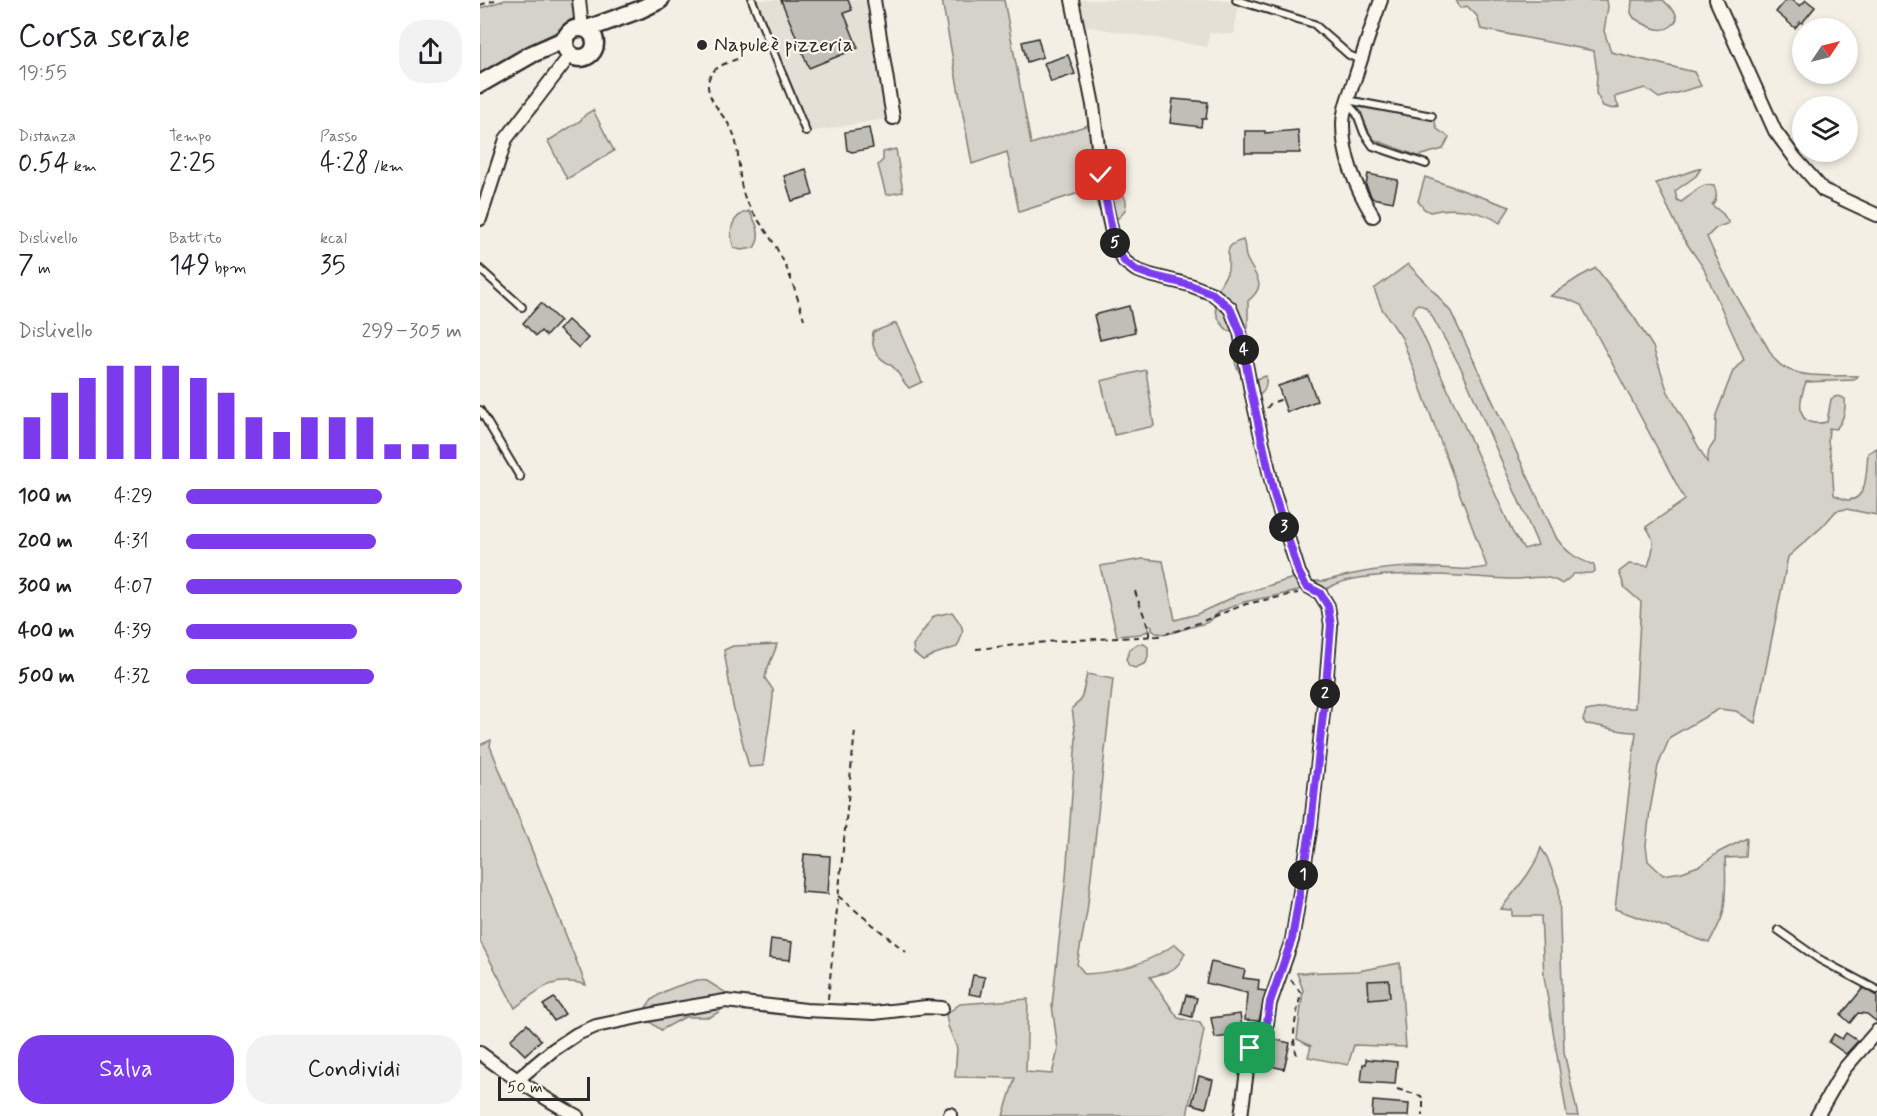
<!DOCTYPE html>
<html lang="it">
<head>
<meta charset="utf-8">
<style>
	:root { --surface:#fff; --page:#f2f2f2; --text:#202124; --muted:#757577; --accent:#7c3aed }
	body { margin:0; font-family:Mynerve,sans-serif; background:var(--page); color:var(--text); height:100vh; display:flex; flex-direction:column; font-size:22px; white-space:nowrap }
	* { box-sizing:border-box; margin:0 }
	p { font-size:20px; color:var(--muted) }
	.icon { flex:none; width:33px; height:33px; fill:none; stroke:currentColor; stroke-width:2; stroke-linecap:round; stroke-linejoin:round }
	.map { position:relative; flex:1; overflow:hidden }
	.side { display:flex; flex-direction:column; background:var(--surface); width:480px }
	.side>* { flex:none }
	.needle { width:39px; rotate:55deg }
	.buttons { position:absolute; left:1312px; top:18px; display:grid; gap:12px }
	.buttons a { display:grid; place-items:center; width:66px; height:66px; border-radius:50%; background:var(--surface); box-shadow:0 3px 9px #0003; font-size:30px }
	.scale { position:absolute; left:18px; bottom:15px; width:92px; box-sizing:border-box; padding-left:6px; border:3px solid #2b2b2b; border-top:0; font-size:16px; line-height:21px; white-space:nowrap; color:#2b2b2b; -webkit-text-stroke:4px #fbf7ec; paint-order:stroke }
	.pin { position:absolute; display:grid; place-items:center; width:51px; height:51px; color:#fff; margin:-26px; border-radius:12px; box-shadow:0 3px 9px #0006 }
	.km { position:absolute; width:30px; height:30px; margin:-15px; border-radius:50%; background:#222; color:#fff; font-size:16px; line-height:30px; text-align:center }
	.round { display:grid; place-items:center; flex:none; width:63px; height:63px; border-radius:24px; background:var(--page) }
	.headline { display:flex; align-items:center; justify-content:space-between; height:102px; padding:0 18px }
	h1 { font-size:33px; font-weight:600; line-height:45px }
	.figures { display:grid; grid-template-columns:repeat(3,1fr); gap:9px; height:102px; padding:6px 18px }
	.figures div { display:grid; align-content:center }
	.figures b { font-size:26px; font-weight:600 }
	.figures small { font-size:16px; font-weight:400 }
	.figures p { font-size:16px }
	.chart { height:168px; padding:12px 18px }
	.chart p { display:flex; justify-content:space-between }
	.chart svg { width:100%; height:108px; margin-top:6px; stroke:var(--accent); stroke-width:6 }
	.primary-button { display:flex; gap:12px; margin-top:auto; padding:12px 18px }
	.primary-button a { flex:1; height:69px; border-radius:24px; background:var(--accent); color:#fff; font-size:24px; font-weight:600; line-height:69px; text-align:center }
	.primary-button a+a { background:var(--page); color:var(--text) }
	ul { padding:0 18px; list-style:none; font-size:20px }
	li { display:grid; grid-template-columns:96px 72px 1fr; align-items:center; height:45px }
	li i { height:15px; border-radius:8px; background:var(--accent) }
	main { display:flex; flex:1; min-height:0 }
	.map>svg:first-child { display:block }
</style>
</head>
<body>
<main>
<section class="side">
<div class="headline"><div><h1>Corsa serale</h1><p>19:55</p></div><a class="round"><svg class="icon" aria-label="share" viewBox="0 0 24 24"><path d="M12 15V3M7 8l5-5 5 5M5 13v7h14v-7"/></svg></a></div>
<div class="figures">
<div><p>Distanza</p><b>0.54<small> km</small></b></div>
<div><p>Tempo</p><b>2:25</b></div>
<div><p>Passo</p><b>4:28<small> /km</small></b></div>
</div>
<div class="figures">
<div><p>Dislivello</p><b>7<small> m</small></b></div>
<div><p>Battito</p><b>149<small> bpm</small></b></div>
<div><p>kcal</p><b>35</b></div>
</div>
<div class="chart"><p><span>Dislivello</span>299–305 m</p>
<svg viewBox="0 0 160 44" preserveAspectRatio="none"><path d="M5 44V27M15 44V17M25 44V11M35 44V6M45 44V6M55 44V6M65 44V11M75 44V17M85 44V27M95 44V33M105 44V27M115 44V27M125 44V27M135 44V38M145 44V38M155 44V38"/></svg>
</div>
<ul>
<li><b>100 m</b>4:29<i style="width:71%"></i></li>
<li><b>200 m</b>4:31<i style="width:69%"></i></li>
<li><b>300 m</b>4:07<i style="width:100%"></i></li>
<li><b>400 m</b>4:39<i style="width:62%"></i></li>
<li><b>500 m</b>4:32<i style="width:68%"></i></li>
</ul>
<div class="primary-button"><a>Salva</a><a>Condividi</a></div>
</section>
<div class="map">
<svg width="1397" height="1116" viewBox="0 0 1397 1116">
	<rect width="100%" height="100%" fill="#f3efe4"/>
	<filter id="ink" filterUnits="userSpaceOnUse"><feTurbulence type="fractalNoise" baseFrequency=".0167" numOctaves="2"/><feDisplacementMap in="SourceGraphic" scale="12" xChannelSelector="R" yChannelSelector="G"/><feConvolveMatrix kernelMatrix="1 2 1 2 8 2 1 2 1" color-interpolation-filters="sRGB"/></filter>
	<g filter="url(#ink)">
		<g fill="#e4e0d6">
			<path d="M 276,0 L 391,0 L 411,118 L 329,132 Z"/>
			<path d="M 599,0 L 745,0 L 759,4 L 754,34 L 729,33 L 727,47 L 604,26 Z"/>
		</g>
		<g fill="#d5d2c9" stroke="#807e7a" stroke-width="1.5" fill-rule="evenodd">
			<path d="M 25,0 L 103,0 L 108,20 C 91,24 73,34 58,41 C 51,45 49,50 41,50 L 0,74 L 0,8 Z"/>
			<path d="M 462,0 L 524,0 L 551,144 L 611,124 L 624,183 C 648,187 656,213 630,222 C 618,212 614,202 618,187 L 539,212 L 527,152 L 492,164 Z"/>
			<path d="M 976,0 L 1127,0 L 1128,7 L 1124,31 L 1131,52 L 1214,72 L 1221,86 L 1179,98 L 1165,88 L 1134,97 L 1139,107 L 1133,109 L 1123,106 L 1116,93 L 1117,73 L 1114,51 L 1001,29 L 997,16 L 987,6 L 980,8 Z"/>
			<path d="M 1152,0 L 1183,0 L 1195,12 L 1197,19 C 1187,38 1168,27 1154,18 L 1151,13 Z"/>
			<path d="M 878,107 L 954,119 L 957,129 L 969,137 L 963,149 L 938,156 L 895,140 L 891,136 Z"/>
			<path d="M 113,110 L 134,151 L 87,179 L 68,141 L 100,121 L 106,114 Z"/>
			<path d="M 416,149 L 423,192 L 406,195 L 398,165 L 403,160 L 403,152 Z"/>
			<path d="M 1221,168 L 1216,176 L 1195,191 L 1197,200 L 1201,202 C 1213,195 1219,182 1234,185 C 1237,194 1238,198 1232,205 L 1243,214 L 1249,223 L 1236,228 L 1227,237 C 1243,274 1263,309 1285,343 C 1291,353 1294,362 1305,368 C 1325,379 1356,375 1378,376 L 1374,380 L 1326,382 C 1318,403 1315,429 1347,422 L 1351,399 C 1356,395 1360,395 1365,399 C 1366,410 1364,420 1356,429 L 1349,428 L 1348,442 L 1352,463 L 1354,495 C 1358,496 1364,500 1368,500 C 1389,500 1386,467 1388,453 L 1397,448 L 1397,515 L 1366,509 L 1356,511 L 1343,526 L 1308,557 L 1275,723 L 1256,711 L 1239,709 L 1190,737 L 1178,766 L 1170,810 L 1166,845 L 1168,861 L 1183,875 L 1202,872 L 1221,865 L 1239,852 L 1267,838 L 1266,857 L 1245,858 C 1246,871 1246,906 1242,917 C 1239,926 1233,935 1229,943 L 1135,909 L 1156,732 C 1139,733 1123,725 1106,724 L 1103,720 L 1106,711 L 1123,708 L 1155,708 L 1161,602 L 1145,588 L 1139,572 L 1149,564 L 1168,566 C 1173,551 1177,541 1166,527 L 1205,500 L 1101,305 L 1087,299 L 1070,296 L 1099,277 L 1116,268 L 1154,317 L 1173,347 L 1187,390 L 1227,462 L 1229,450 L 1235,441 L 1236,415 L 1253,371 L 1264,359 L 1223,267 L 1203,238 L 1176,183 Z"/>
			<path d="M 945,177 L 1030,207 L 1020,223 C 1002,210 971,206 950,212 L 944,209 L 938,201 Z"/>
			<path d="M 269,211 C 276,222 283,235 274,248 L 261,250 L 254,248 C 248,231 251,216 269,211 Z"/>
			<path d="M 763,240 C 766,246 764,253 767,259 C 776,278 788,284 768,301 L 768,328 L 763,332 L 775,379 L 786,376 C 787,384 786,392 778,396 C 756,370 751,367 756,333 C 748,332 746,329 741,323 C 733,311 734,294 742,282 C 743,279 746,276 747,273 C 753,257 738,247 763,240 Z"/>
			<path d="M 928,264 L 951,288 L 971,312 L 1077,539 C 1087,553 1097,559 1114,565 L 1115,571 L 1111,573 L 1094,574 L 1082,584 C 1066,572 1047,580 1028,579 C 987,577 875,565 844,591 L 835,581 L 844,581 C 874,573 904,567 936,567 C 960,567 984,572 1007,567 L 922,338 L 902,309 L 894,289 ZM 938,304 L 945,307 L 950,313 L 981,368 L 1058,545 L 1044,549 L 1033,533 L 933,313 L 935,306 Z"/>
			<path d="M 416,323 L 442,382 L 429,388 C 421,380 420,374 414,368 C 412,365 408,364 406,362 C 394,355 391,345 393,332 Z"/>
			<path d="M 666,370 L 674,426 L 634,435 L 621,381 Z"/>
			<path d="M 663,559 L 683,561 L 695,620 L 717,614 L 758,595 L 817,577 L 823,588 L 814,592 L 764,602 L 739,612 L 729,622 L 687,634 L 676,633 L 672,630 L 672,626 L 668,626 L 668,631 L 660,634 L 637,636 L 620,566 Z"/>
			<path d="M 472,612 C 484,628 486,629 477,647 L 455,654 L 443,660 L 434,653 L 433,645 L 454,616 Z"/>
			<path d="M 297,644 C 294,656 287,665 285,678 C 287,682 291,686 293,690 C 295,696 284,755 283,766 L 269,767 L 253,706 L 244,650 L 253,646 Z"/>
			<path d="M 658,644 L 664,644 L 668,647 L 668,657 L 666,663 L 655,668 L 649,666 L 646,659 L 650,649 Z"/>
			<path d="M 607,674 L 633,679 L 607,912 L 597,964 L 605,974 C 638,973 668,963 695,944 L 705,953 C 697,972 687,972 670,977 L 698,1018 L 720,1023 L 724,1030 L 707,1116 L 523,1116 L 535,1078 L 475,1077 L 477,1048 L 468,1026 L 466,1014 L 480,1004 L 548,999 L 546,1072 L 572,1074 L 578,1050 L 572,1005 L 586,877 L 596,738 L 592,708 L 601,700 Z"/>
			<path d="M 11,740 L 10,746 L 106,985 C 74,975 59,989 35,1008 L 0,941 L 0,745 Z"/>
			<path d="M 1061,848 L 1067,857 L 1079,889 L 1084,1052 L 1098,1116 L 1087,1116 L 1064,976 L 1061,916 L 1032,916 L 1032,910 L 1021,909 C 1035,890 1054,871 1061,848 Z"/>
			<path d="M 920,963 L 926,1047 L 874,1045 L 868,1065 L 828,1057 L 831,1046 L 817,1039 L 823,990 L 817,973 L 878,971 Z"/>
			<path d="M 217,980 L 227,981 L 248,994 L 246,1005 L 239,1012 L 230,1017 L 205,1017 L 181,1030 L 169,1021 L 165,1009 C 175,991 198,986 217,980 Z"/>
		</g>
		<g fill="#c0beb6" stroke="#2b2b2b" stroke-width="1.5">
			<path d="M 301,0 L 368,0 L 372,10 L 364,13 L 378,48 L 329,68 Z"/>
			<path d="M 1306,0 L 1312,0 L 1320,6 L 1326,0 L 1335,7 L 1322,23 L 1320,22 L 1315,28 L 1296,12 Z"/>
			<path d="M 558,38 L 563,57 L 547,62 L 542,42 Z"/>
			<path d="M 588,55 L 595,74 L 571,82 L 564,63 Z"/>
			<path d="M 693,99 L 728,102 L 726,119 L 722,119 L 721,127 L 690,123 Z"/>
			<path d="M 389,128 L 393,148 L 372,152 L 367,150 L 365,132 Z"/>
			<path d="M 818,130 L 820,153 L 765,153 L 765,131 L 785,131 L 785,133 Z"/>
			<path d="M 326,169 L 333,195 L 312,201 L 304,176 Z"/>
			<path d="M 888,174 L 918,180 L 913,202 L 892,198 L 886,185 Z"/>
			<path d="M 61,303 L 80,321 L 66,336 L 61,331 L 56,336 L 43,323 Z"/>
			<path d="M 649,306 L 655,332 L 620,340 L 614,315 Z"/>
			<path d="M 88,320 L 108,338 L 99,348 L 79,330 Z"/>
			<path d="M 828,376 L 837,401 L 807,412 L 798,386 Z"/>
			<path d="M 324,854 L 350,856 L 348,894 L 321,892 Z"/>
			<path d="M 291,939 L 312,942 L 310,960 L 289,958 Z"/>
			<path d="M 731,962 L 765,970 L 763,978 L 779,980 L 778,990 L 786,991 L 779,1021 L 765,1020 L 767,993 L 726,983 Z"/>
			<path d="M 493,975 L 505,977 L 501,996 L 489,994 Z"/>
			<path d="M 909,980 L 910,997 L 889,999 L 888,981 Z"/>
			<path d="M 1383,988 L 1397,996 L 1397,1022 L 1387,1014 L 1378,1013 L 1370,1023 L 1361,1015 Z"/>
			<path d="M 706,995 L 717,998 L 712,1017 L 701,1014 Z"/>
			<path d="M 74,998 L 85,1014 L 74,1021 L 63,1005 Z"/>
			<path d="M 760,1014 L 763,1034 L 735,1038 L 731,1018 Z"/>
			<path d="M 47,1024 L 61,1040 L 45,1055 L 30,1040 Z"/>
			<path d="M 1366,1033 L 1378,1041 L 1366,1054 L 1349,1042 L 1354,1034 L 1362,1039 Z"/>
			<path d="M 788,1038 L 810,1043 L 804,1069 L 782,1064 Z"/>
			<path d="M 886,1059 L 917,1062 L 915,1084 L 881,1082 L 883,1064 L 886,1064 Z"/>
			<path d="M 719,1076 L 733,1080 L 726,1108 L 712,1104 Z"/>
			<path d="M 893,1101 L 929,1104 L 928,1116 L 892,1116 Z"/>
		</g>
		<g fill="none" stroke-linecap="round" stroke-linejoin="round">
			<defs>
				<g id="service">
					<path d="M 272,0 L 326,132"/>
					<path d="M 756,0 L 834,24 L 869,55 L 880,60"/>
					<path d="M 867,100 L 952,116"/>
					<path d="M 867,103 L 877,114 L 884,133 L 893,146 L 946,164"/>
					<path d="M 0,269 L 42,307"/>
					<path d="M 0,410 L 40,477"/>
					<path d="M 1298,930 L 1339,959 L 1397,990"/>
				</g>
				<g id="minor">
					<path d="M 99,0 L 102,28"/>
					<path d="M 394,0 L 413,118"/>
					<path d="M 592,0 L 613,105 L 624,196 L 635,246 L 644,261 L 656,270 L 670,275 L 710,285 L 733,294 L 750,308 L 760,332 L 771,391 L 794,493 L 819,573 L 827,586 L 840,593 L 848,606 L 851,625 L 846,686 L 831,825 L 812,940 L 790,1003 L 787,1023 L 770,1048 L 761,1116"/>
					<path d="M 1236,0 L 1295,131 L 1315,158 L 1343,190 L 1397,215"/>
					<path d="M 893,216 C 876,188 863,158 863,125 C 863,108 871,91 876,75 C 884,50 892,25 901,0"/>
					<path d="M 0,219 L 26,139 L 91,54"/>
					<path d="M 0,1053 C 31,1076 62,1098 97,1116"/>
					<path d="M 37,1080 L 73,1050 L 97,1034 L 116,1026 L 197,1009 L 245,1001 L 326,1010 L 394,1013 L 446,1007 L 462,1008"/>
					<path d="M 470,1116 L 470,1114"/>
					<path d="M 1337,1116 L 1364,1069 L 1397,1031"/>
				</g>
				<g id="secondary">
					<circle cx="100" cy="43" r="15"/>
					<path d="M 107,29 L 159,10 L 180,0"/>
					<path d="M 0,84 L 52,54 L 86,39"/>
				</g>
			</defs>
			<use href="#service" stroke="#2b2b2b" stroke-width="10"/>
			<use href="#minor" stroke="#2b2b2b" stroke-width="16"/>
			<use href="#secondary" stroke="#2b2b2b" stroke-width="21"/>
			<g stroke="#2b2b2b" stroke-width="2" stroke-dasharray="6 4.5" stroke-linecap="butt">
				<path d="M 0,5 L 15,0"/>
				<path d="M 257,59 C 244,64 229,68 228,84 C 227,99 244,116 251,128 C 262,149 256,180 266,200 C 275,218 289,233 298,251 C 310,272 317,296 324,319"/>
				<path d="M 787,408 L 791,403 L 803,399"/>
				<path d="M 655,591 C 658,602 670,627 669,636"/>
				<path d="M 496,649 L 577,641 L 678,636 L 703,629 L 766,604 L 818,593"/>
				<path d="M 358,896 L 426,952"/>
				<path d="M 811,980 L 821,993 C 817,1013 810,1036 817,1055"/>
				<path d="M 348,999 L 375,730"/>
				<path d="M 917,1089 L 941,1096 L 943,1100 L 943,1116"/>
			</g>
			<use href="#service" stroke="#fbf7ec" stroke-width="6"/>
			<use href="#minor" stroke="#fbf7ec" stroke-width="12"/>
			<use href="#secondary" stroke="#fbf7ec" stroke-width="16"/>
		</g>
	</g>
	<g fill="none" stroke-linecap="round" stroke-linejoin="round" filter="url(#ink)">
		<defs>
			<path id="route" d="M 621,175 L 635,246 L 644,261 L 656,270 L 670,275 L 710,285 L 733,294 L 750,308 L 760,332 L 771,391 L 794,494 L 819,573 L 826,586 L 840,593 L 848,606 L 851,625 L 846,686 L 831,825 L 812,939 L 790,1002 L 787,1023 L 770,1048"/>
		</defs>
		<use href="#route" stroke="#fff" stroke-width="12"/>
		<use href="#route" stroke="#7c3aed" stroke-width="8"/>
	</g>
	<circle fill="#2b2b2b" stroke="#fbf7ec" stroke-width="2" cx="222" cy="45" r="6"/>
	<g text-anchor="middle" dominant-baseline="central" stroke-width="4.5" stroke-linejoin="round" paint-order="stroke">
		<g font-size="21" fill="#2b2b2b" stroke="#fbf7ec" text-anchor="start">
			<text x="234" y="45">Napuleè pizzeria</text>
		</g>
	</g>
</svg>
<div class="buttons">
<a><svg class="needle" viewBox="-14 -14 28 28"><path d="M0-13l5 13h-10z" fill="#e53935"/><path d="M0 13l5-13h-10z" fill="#757577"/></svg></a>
<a><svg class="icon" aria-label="layers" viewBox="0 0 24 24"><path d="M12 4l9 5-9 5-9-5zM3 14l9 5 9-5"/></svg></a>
</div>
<div class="scale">50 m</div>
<div class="pin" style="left:770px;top:1048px;background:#1e9e55"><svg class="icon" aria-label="arrive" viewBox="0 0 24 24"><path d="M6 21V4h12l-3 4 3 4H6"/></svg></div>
<div class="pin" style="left:621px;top:175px;background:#d93025"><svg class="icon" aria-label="check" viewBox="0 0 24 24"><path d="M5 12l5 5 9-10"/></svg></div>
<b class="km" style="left:823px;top:875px">1</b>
<b class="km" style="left:845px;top:694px">2</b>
<b class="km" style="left:804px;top:527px">3</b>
<b class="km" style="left:764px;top:350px">4</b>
<b class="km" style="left:635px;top:243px">5</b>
</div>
</main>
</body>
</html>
